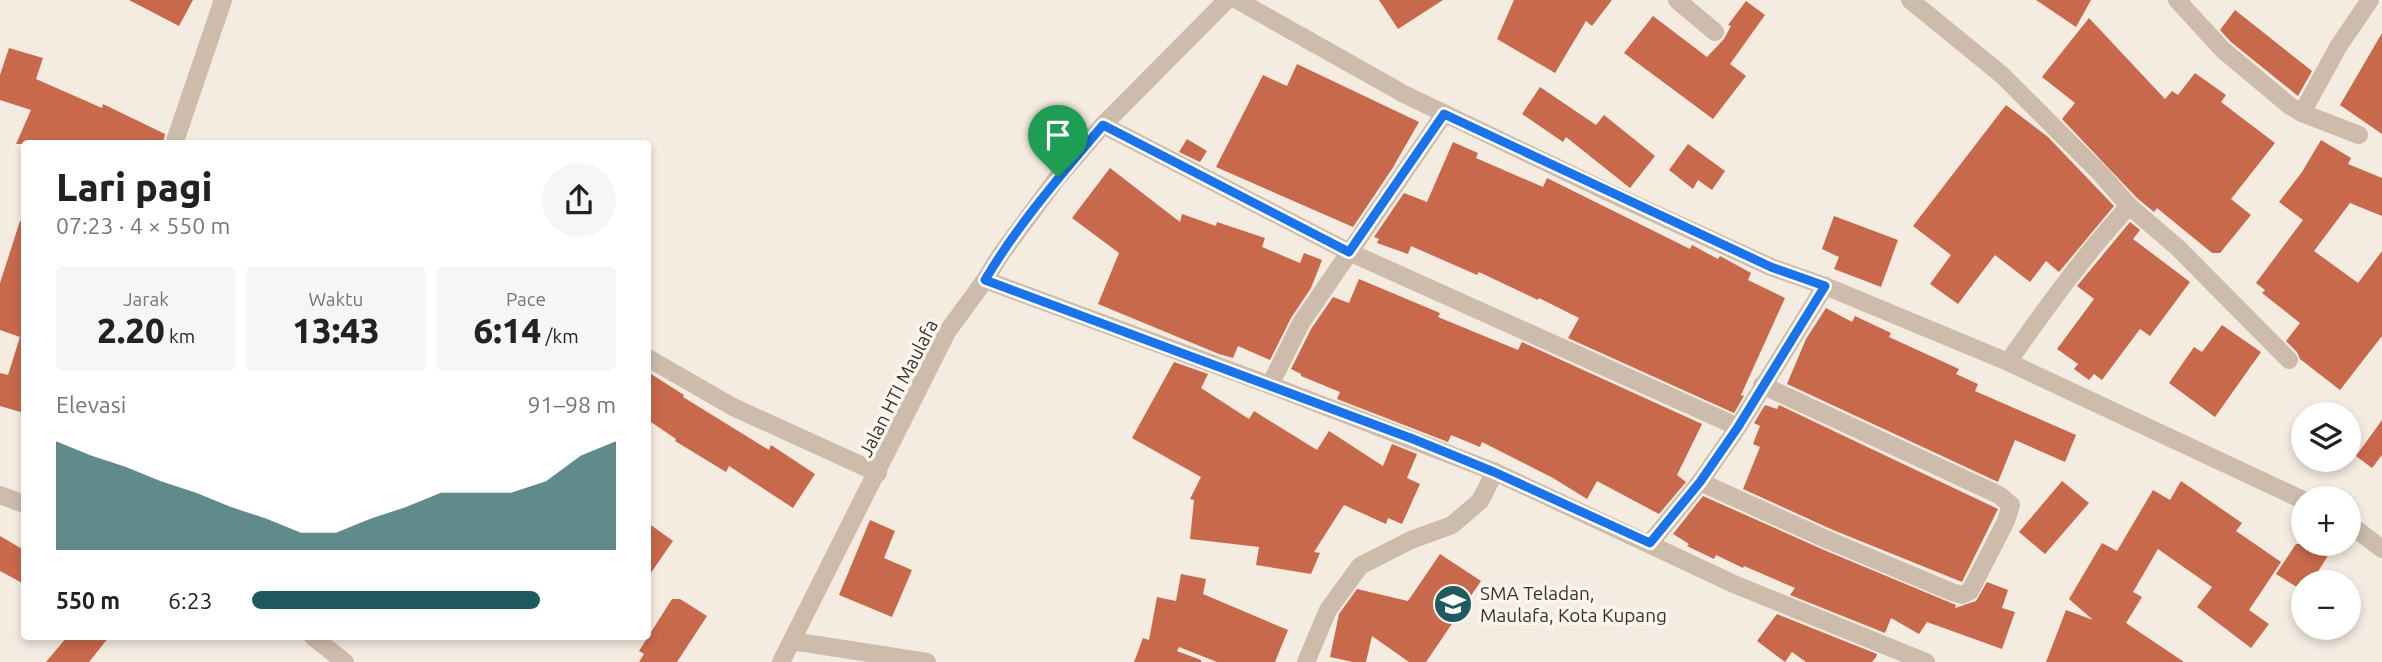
<!DOCTYPE html>
<html lang="id">
<head>
<meta charset="utf-8">
<style>
	:root { --surface:#fff; --page:#f6f6f6; --text:#222; --muted:#767676; --accent:#1f5a5e }
	body { margin:0; font-family:Ubuntu,sans-serif; background:var(--page); color:var(--text); height:100vh; display:flex; flex-direction:column; font-size:26px; white-space:nowrap }
	* { box-sizing:border-box; margin:0 }
	p { font-size:23px; color:var(--muted) }
	.icon { flex:none; width:38px; height:38px; fill:none; stroke:currentColor; stroke-width:2; stroke-linecap:round; stroke-linejoin:round }
	.map { position:relative; flex:1; overflow:hidden }
	.panel { position:absolute; left:21px; top:140px; width:630px; height:500px; display:flex; flex-direction:column; background:var(--surface); border-radius:7px; box-shadow:0 4px 10px #0003 }
	.panel>* { flex:none }
	.buttons { position:absolute; left:2291px; top:402px; display:grid; gap:14px }
	.buttons a { display:grid; place-items:center; width:70px; height:70px; border-radius:50%; background:var(--surface); box-shadow:0 4px 10px #0003; font-size:35px }
	.pin { position:absolute; display:grid; place-items:center; width:60px; height:60px; color:#fff; margin:-72px -30px; border-radius:50% 50% 50% 0; rotate:-45deg; box-shadow:0 0 7px #0007 }
	.pin .icon { rotate:45deg }
	.round { display:grid; place-items:center; flex:none; width:74px; height:74px; border-radius:37px; background:var(--page) }
	.headline { display:flex; align-items:center; justify-content:space-between; height:119px; padding:0 35px }
	h1 { font-size:38px; font-weight:800; line-height:52px }
	.figures { display:grid; grid-template-columns:repeat(3,1fr); gap:10px; height:119px; padding:7px 35px }
	.figures div { display:grid; align-content:center; border-radius:7px; background:var(--page); text-align:center }
	.figures b { font-size:35px; font-weight:800 }
	.figures small { font-size:19px; font-weight:400 }
	.figures p { font-size:19px }
	.chart { height:196px; padding:14px 35px }
	.chart p { display:flex; justify-content:space-between }
	.chart svg { width:100%; height:126px; margin-top:7px; fill:var(--accent); opacity:.7 }
	ul { padding:0 35px; list-style:none; font-size:23px }
	li { display:grid; grid-template-columns:112px 84px 1fr; align-items:center; height:52px }
	li i { height:18px; border-radius:9px; background:var(--accent) }
	.map>svg:first-child { display:block }
</style>
</head>
<body>
<div class="map">
<svg width="2382" height="662" viewBox="0 0 2382 662">
	<rect width="100%" height="100%" fill="#f4ebe1"/>
	<g fill="#c8694b">
		<path d="M 129,0 L 193,0 L 179,26 Z"/>
		<path d="M 1379,0 L 1443,0 L 1398,29 Z"/>
		<path d="M 1514,0 L 1612,0 L 1592,26 L 1586,21 L 1555,73 L 1497,39 Z"/>
		<path d="M 2036,0 L 2091,0 L 2076,27 Z"/>
		<path d="M 1746,1 L 1765,15 L 1730,64 L 1746,76 L 1713,119 L 1624,53 L 1653,16 L 1707,57 L 1724,39 L 1731,26 L 1728,25 Z"/>
		<path d="M 2235,10 L 2312,71 L 2298,96 L 2231,42 L 2220,30 Z"/>
		<path d="M 2089,18 L 2165,99 L 2172,91 L 2178,95 L 2195,73 L 2226,95 L 2221,102 L 2275,143 L 2231,199 L 2251,215 L 2220,253 L 2212,253 L 2157,208 L 2154,212 L 2137,198 L 2062,119 L 2075,103 L 2042,77 Z"/>
		<path d="M 2382,33 L 2382,134 L 2340,105 Z"/>
		<path d="M 9,48 L 43,58 L 36,79 L 102,108 L 103,104 L 165,134 L 163,144 L 16,144 L 31,110 L 0,100 L 0,75 Z"/>
		<path d="M 1297,64 L 1419,122 L 1392,169 L 1353,227 L 1216,167 L 1263,75 L 1287,86 Z"/>
		<path d="M 1540,87 L 1596,125 L 1604,115 L 1655,156 L 1630,188 L 1566,137 L 1563,142 L 1522,114 Z"/>
		<path d="M 2006,105 L 2048,137 L 2114,206 L 2059,272 L 2046,261 L 2030,282 L 1995,255 L 1958,304 L 1930,284 L 1951,255 L 1913,226 Z"/>
		<path d="M 1187,139 L 1207,151 L 1200,162 L 1179,152 Z"/>
		<path d="M 2321,140 L 2351,158 L 2348,164 L 2382,178 L 2382,216 L 2350,203 L 2314,251 L 2358,283 L 2382,251 L 2382,336 L 2340,390 L 2300,359 L 2297,352 L 2286,341 L 2300,323 L 2262,293 L 2265,290 L 2256,283 L 2303,220 L 2279,202 L 2302,172 Z"/>
		<path d="M 1453,142 L 1478,153 L 1476,158 L 1543,187 L 1547,178 L 1690,249 L 1692,245 L 1718,259 L 1720,256 L 1751,273 L 1748,280 L 1785,298 L 1741,395 L 1744,396 L 1734,413 L 1568,338 L 1579,318 L 1539,298 L 1538,300 L 1479,272 L 1477,275 L 1411,246 L 1408,254 L 1377,243 L 1379,239 L 1374,237 L 1404,193 L 1427,202 Z"/>
		<path d="M 1688,144 L 1725,171 L 1712,190 L 1698,180 L 1693,189 L 1669,170 Z"/>
		<path d="M 1110,168 L 1180,222 L 1182,214 L 1216,226 L 1217,222 L 1265,238 L 1262,247 L 1300,263 L 1304,253 L 1322,260 L 1311,288 L 1291,318 L 1270,360 L 1238,346 L 1233,358 L 1219,354 L 1098,304 L 1119,253 L 1072,218 Z"/>
		<path d="M 1834,216 L 1898,240 L 1881,287 L 1834,269 L 1839,257 L 1822,249 Z"/>
		<path d="M 20,221 L 24,221 L 24,413 L 0,406 L 0,373 L 8,375 L 20,337 L 0,330 L 0,283 Z"/>
		<path d="M 2130,222 L 2140,230 L 2133,239 L 2190,282 L 2150,336 L 2140,329 L 2102,380 L 2094,374 L 2089,380 L 2074,369 L 2078,364 L 2057,349 L 2094,299 L 2077,286 Z"/>
		<path d="M 1359,279 L 1440,313 L 1438,317 L 1518,350 L 1522,342 L 1702,424 L 1677,475 L 1686,482 L 1659,514 L 1597,481 L 1587,499 L 1553,478 L 1482,442 L 1480,447 L 1451,435 L 1448,442 L 1337,399 L 1340,392 L 1301,376 L 1301,374 L 1291,369 L 1311,329 L 1333,297 L 1349,303 Z"/>
		<path d="M 1826,308 L 1852,322 L 1855,316 L 1891,333 L 1889,337 L 1959,369 L 1956,374 L 1978,384 L 1975,391 L 2076,435 L 2065,462 L 2015,440 L 1998,482 L 1787,384 L 1806,339 Z"/>
		<path d="M 2222,325 L 2261,352 L 2215,417 L 2169,383 L 2194,347 L 2202,352 Z"/>
		<path d="M 1174,362 L 1208,374 L 1201,388 L 1249,419 L 1254,411 L 1317,450 L 1329,431 L 1383,466 L 1392,444 L 1417,454 L 1407,478 L 1420,484 L 1402,524 L 1388,518 L 1386,524 L 1344,505 L 1314,552 L 1320,553 L 1311,574 L 1256,565 L 1259,547 L 1190,539 L 1194,500 L 1190,499 L 1201,477 L 1132,438 Z"/>
		<path d="M 648,372 L 684,395 L 683,397 L 769,450 L 771,445 L 815,474 L 793,508 L 729,466 L 726,472 L 675,441 L 676,439 L 648,420 Z"/>
		<path d="M 1765,405 L 1777,409 L 1779,405 L 1998,509 L 1962,582 L 1833,530 L 1743,489 L 1760,447 L 1753,444 L 1760,426 L 1754,423 Z"/>
		<path d="M 2382,420 L 2382,455 L 2372,468 L 2356,456 Z"/>
		<path d="M 2062,481 L 2089,503 L 2045,554 L 2019,532 Z"/>
		<path d="M 2181,481 L 2242,523 L 2236,531 L 2281,562 L 2249,610 L 2269,624 L 2251,648 L 2197,607 L 2212,587 L 2158,549 L 2133,592 L 2142,597 L 2126,623 L 2184,662 L 2046,662 L 2066,610 L 2093,620 L 2069,599 L 2102,543 L 2117,551 L 2153,490 L 2170,500 Z"/>
		<path d="M 1703,496 L 1824,550 L 1956,605 L 1955,608 L 1976,601 L 1987,582 L 2008,590 L 2002,608 L 2015,612 L 2002,649 L 1927,622 L 1919,634 L 1891,618 L 1885,633 L 1790,595 L 1795,588 L 1744,566 L 1743,568 L 1716,555 L 1714,559 L 1687,546 L 1689,544 L 1673,534 Z"/>
		<path d="M 870,520 L 895,531 L 884,558 L 912,570 L 892,617 L 839,595 Z"/>
		<path d="M 648,523 L 673,541 L 648,577 Z"/>
		<path d="M 0,536 L 24,550 L 24,584 L 0,571 Z"/>
		<path d="M 2296,544 L 2335,544 L 2311,583 L 2303,583 L 2303,591 L 2276,574 Z"/>
		<path d="M 1440,554 L 1481,581 L 1426,662 L 1409,662 L 1372,636 L 1366,662 L 1353,662 L 1330,657 L 1339,614 L 1357,589 L 1408,601 Z"/>
		<path d="M 1181,574 L 1206,579 L 1203,594 L 1288,630 L 1275,662 L 1217,662 L 1179,647 L 1177,651 L 1201,660 L 1201,662 L 1134,662 L 1143,638 L 1149,640 L 1157,597 L 1176,601 Z"/>
		<path d="M 672,599 L 680,599 L 707,616 L 677,662 L 639,662 L 644,654 L 639,651 Z"/>
		<path d="M 1777,614 L 1877,654 L 1876,657 L 1872,662 L 1806,662 L 1792,652 L 1785,662 L 1757,641 Z"/>
		<path d="M 67,637 L 109,637 L 89,662 L 46,662 Z"/>
	</g>
	<g fill="none" stroke-linecap="round" stroke-linejoin="round">
		<g stroke="#cdbbac" stroke-width="18">
			<path d="M 1237,0 L 1404,94 L 1612,194 L 1771,267 L 1825,286 L 2008,362 L 2303,500"/>
			<path d="M 1677,0 L 1715,32"/>
			<path d="M 1910,0 L 2002,75 L 2101,174 L 2129,206 C 2084,255 2046,308 2008,362"/>
			<path d="M 2177,0 L 2223,50 L 2290,106 L 2302,113 L 2359,135"/>
			<path d="M 2302,113 L 2338,47 L 2370,0"/>
			<path d="M 1103,125 L 1349,252 L 1738,427"/>
			<path d="M 174,144 L 223,0"/>
			<path d="M 2129,206 L 2177,247 L 2289,360"/>
			<path d="M 985,280 L 1270,385 L 1495,472 L 1736,585 L 1926,662"/>
			<path d="M 648,358 L 733,407 L 878,473"/>
			<path d="M 1270,385 L 1301,323 L 1444,114"/>
			<path d="M 1700,482 L 1828,540 L 1952,592 L 1962,595 L 1970,591 L 2006,521 L 2011,505 L 1999,495 L 1762,385"/>
			<path d="M 0,495 L 24,504"/>
			<path d="M 2348,523 L 2382,549"/>
			<path d="M 1650,543 L 1700,482 L 1738,427 L 1825,286"/>
			<path d="M 313,637 L 345,662"/>
			<path d="M 792,641 L 927,662"/>
			<path d="M 1306,662 L 1328,610 L 1360,566 L 1411,540 L 1452,525 L 1480,501 L 1495,472"/>
		</g>
		<path stroke="#cdbbac" stroke-width="18" d="M 781,662 L 947,332 L 985,280 L 1001,254 L 1058,177 L 1103,125 L 1227,0"/>
	</g>
	<g fill="none" stroke-linecap="round" stroke-linejoin="round">
		<defs>
			<path id="route" d="M 1444,114 L 1771,267 L 1825,286 L 1738,427 L 1700,482 L 1650,543 L 1494,472 L 1413,439 L 985,280 C 1018,224 1061,175 1103,125 L 1349,252 Z"/>
		</defs>
		<use href="#route" stroke="#fff" stroke-width="14"/>
		<use href="#route" stroke="#1a73e8" stroke-width="9"/>
	</g>
	<defs>
		<symbol id="school-disc" viewBox="-11 -11 22 22"><circle r="9.5" fill="#1f5a5e" stroke="#fbf5ee"/><path d="M0-5L7-2L0 1L-7-2ZM-4 1L0 2.5L4 1V4Q0 6-4 4Z" fill="#fff"/></symbol>
	</defs>
	<g fill-rule="evenodd">
		<use href="#school-disc" x="1431" y="582" width="44" height="44"/>
	</g>
	<g text-anchor="middle" dominant-baseline="central" stroke-width="7" stroke-linejoin="round" paint-order="stroke">
		<g font-size="19" fill="#3b302b" stroke="#fbf5ee">
			<text transform="translate(898 388) rotate(-63)">Jalan HTI Maulafa</text>
		</g>
		<g font-size="19" fill="#3b302b" stroke="#fbf5ee" text-anchor="start">
			<text x="1480" y="593">SMA Teladan,<tspan x="1480" dy="22">Maulafa, Kota Kupang</tspan></text>
		</g>
	</g>
</svg>
<div class="buttons">
<a><svg class="icon" aria-label="layers" viewBox="0 0 24 24"><path d="M12 4l9 5-9 5-9-5zM3 14l9 5 9-5"/></svg></a>
<a>+</a>
<a>−</a>
</div>
<div class="pin" style="left:1058px;top:177px;background:#1e9e55"><svg class="icon" aria-label="arrive" viewBox="0 0 24 24"><path d="M6 21V4h12l-3 4 3 4H6"/></svg></div>
<section class="panel">
<div class="headline"><div><h1>Lari pagi</h1><p>07:23 · 4 × 550 m</p></div><a class="round"><svg class="icon" aria-label="share" viewBox="0 0 24 24"><path d="M12 15V3M7 8l5-5 5 5M5 13v7h14v-7"/></svg></a></div>
<div class="figures">
<div><p>Jarak</p><b>2.20<small> km</small></b></div>
<div><p>Waktu</p><b>13:43</b></div>
<div><p>Pace</p><b>6:14<small> /km</small></b></div>
</div>
<div class="chart"><p><span>Elevasi</span>91–98 m</p>
<svg viewBox="0 0 160 44" preserveAspectRatio="none"><path d="M0 44V6L10 11L20 15L30 20L40 24L50 29L60 33L70 38L80 38L90 33L100 29L110 24L120 24L130 24L140 20L150 11L160 6V44z"/></svg>
</div>
<ul>
<li><b>550 m</b>6:23<i style="width:79%"></i></li>
</ul>
</section>
</div>
</body>
</html>
